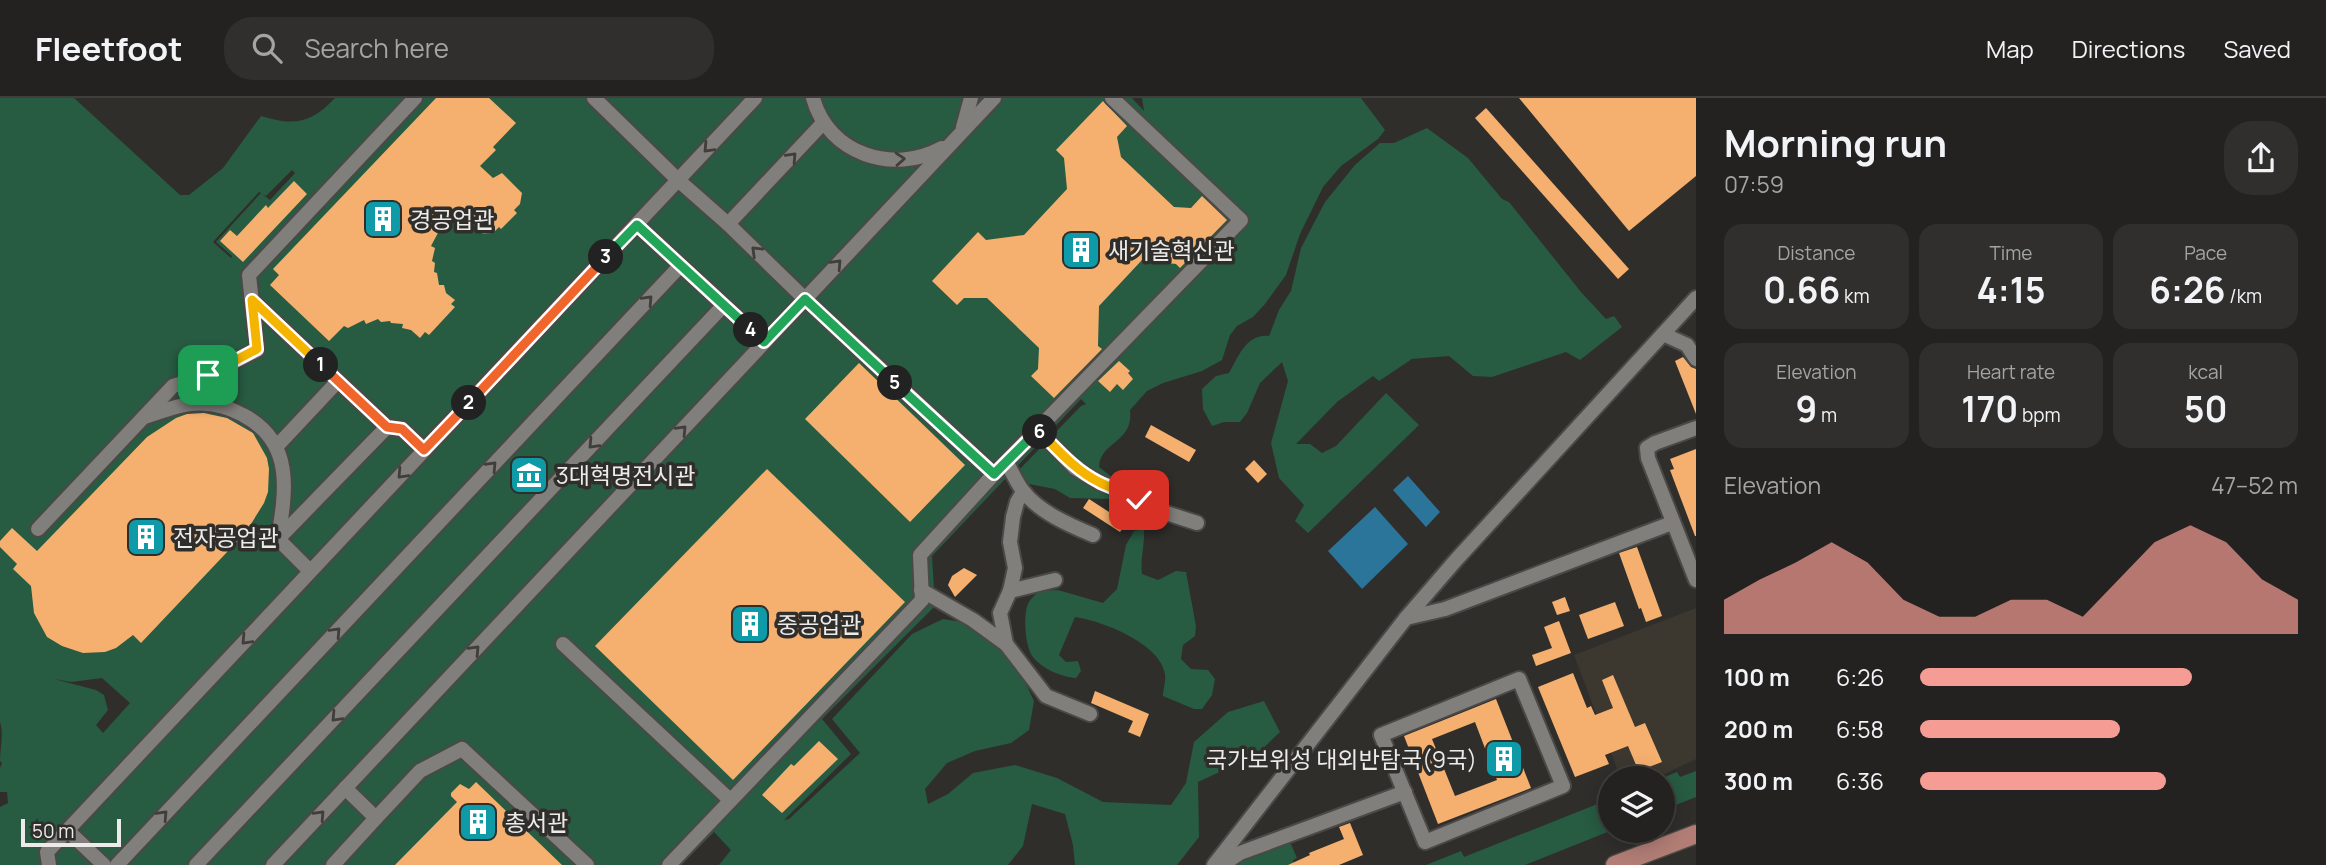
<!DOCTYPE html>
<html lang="en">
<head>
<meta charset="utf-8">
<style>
	:root { --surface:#242220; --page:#302f2d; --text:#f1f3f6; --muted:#a3a4a5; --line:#413f3e; --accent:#f59c94 }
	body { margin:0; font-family:Manrope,"Noto Sans KR",sans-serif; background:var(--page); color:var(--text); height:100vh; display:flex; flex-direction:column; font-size:26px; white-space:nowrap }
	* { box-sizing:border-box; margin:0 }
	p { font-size:23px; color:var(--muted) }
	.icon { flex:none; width:38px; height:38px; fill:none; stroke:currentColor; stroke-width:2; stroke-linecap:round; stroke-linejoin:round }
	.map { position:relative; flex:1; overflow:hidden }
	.side { display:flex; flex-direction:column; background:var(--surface); width:630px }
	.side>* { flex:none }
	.fabs { position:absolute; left:1598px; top:668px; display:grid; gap:14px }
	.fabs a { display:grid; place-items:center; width:77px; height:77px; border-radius:50%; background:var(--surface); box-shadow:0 4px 18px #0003,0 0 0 2px var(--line); font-size:35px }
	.scale { position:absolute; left:21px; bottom:18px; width:100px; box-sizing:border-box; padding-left:7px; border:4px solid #edebea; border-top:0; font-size:19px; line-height:24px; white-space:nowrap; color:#edebea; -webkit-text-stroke:5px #302e2b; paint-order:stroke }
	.pin { position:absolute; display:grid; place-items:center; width:60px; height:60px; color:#fff; margin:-30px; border-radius:14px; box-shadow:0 4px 10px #0006 }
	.km { position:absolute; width:35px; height:35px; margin:-18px; border-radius:50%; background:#222; color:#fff; font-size:19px; line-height:35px; text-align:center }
	.round { display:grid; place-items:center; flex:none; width:74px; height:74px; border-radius:28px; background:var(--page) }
	.head { display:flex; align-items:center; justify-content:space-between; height:119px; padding:0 28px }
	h1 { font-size:38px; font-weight:700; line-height:52px }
	.figures { display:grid; grid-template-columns:repeat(3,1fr); gap:10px; height:119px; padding:7px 28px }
	.figures div { display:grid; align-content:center; border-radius:18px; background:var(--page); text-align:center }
	.figures b { font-size:35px; font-weight:700 }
	.figures small { font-size:19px; font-weight:400 }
	.figures p { font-size:19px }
	.chart { height:196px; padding:14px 28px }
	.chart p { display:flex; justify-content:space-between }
	.chart svg { width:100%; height:126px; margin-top:7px; fill:var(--accent); opacity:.7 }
	ul { padding:0 28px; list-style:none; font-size:23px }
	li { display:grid; grid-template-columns:112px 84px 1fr; align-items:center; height:52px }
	li i { height:18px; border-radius:9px; background:var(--accent) }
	header { display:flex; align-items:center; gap:42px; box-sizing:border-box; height:98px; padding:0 35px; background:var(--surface); border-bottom:2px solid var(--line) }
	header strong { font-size:33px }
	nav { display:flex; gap:38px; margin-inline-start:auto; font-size:24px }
	.search { width:490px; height:63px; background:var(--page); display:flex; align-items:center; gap:18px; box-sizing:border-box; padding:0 24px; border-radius:28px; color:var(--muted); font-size:26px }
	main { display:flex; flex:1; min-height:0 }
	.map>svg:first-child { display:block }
</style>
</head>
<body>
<header>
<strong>Fleetfoot</strong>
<div class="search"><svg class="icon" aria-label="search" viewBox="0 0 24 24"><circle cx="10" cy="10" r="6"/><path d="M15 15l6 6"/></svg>Search here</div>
<nav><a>Map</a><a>Directions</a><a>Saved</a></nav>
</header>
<main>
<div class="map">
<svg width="1696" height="767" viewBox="0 0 1696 767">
	<rect width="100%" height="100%" fill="#302e2b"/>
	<path fill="#3c372f" d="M 1696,510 L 1696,661 L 1654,681 L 1621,681 L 1574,557 Z"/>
	<g fill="#275b42" fill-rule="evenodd">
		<path d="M 0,0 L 74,0 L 180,97 L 189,97 L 223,70 L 261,18 C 293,28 311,26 335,0 L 1132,0 L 1144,13 L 1142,0 L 1361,0 L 1385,32 L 1378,41 L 1341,68 L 1323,89 L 1300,136 L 1286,177 L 1265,206 L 1253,219 L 1237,228 L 1230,237 L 1222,262 L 1202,273 L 1163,285 L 1147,293 L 1130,312 C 1134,345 1100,343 1099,369 L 1122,387 L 1121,397 L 1112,401 L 1070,400 L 1055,391 L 1029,386 L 1019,372 L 1081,308 L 1086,306 L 1081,301 L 932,458 L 935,508 L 822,621 L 851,656 L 784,722 L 789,721 L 860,655 L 832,621 L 912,536 L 943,521 L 968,525 L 1004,551 L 1016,565 L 1034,603 L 1029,632 L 1011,645 L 975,653 L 947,665 L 925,691 L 928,706 L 948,696 L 973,675 L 1015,667 L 1057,680 L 1103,704 L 1171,707 L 1186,685 L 1194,644 L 1228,614 L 1264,603 L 1280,634 L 1256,657 L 1198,684 L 1199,739 L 1177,767 L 1075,767 L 1073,747 L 1065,716 L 1032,706 L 1023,748 L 1008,767 L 719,767 L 731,752 L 714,734 L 681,767 L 0,767 L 0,709 L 8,705 L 7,694 L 0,694 L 0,670 L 2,665 L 0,663 C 0,650 4,637 0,624 ZM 292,72 L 295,75 L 270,102 L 262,96 L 266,98 ZM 259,94 L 261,95 L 216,144 L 232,158 L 231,160 L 213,144 ZM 102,580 L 130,605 L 103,635 L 96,627 L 108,612 L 104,597 L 96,592 L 54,581 L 71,584 Z"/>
		<path d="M 1427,30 L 1468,60 L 1502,101 L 1509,104 L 1581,194 L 1606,221 L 1614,218 L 1622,229 L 1580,262 L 1566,254 L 1492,279 L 1473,278 L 1449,258 L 1412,261 L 1379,283 L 1373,278 L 1337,304 L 1296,346 L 1310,346 L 1322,355 L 1336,348 L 1386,295 L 1419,327 L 1308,435 L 1295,423 L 1304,407 L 1279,380 L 1271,345 L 1288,283 L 1282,264 L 1260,285 L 1247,315 L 1240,324 L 1224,324 L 1212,328 L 1203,311 L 1202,291 L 1216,278 L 1229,275 C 1239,258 1246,236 1269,238 L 1279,212 L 1291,193 L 1301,150 L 1325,104 L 1355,67 L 1380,45 L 1394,45 Z"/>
		<path d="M 1144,431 C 1145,447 1140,461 1142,476 L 1158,482 L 1176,473 L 1186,474 L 1196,528 L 1195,538 L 1183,547 L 1181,561 L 1191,571 L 1208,572 L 1215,581 L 1212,597 L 1202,611 L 1194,611 L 1163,598 C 1163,592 1166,583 1165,576 C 1160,545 1102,523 1075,519 L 1059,557 L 1066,564 L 1078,563 L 1081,573 L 1076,580 C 1062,579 1042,571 1033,559 C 1025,549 1023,517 1028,506 C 1030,501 1035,497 1039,493 L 1058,492 L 1103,505 L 1117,491 L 1126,447 L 1134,433 Z"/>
		<path d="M 1696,673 L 1696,699 L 1663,712 L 1662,681 L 1660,681 L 1677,674 L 1680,679 Z"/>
		<path d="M 1610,701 L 1610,733 L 1525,767 L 1426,767 L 1461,753 L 1464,759 Z"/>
		<path d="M 1290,744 L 1297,760 L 1293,762 L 1294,767 L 1232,767 Z"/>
	</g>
	<g fill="#2c759a">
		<path d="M 1408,378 L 1440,414 L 1426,429 L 1393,392 Z"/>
		<path d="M 1375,409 L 1408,446 L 1362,491 L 1328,453 Z"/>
	</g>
	<g fill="#f5b06f" fill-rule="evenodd">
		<path d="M 436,0 L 489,0 L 516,25 L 493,49 L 496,52 L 480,68 L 493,80 L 502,75 L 522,95 L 520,106 L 514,112 L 517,115 L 501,131 L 499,129 L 493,135 L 483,136 L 456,110 L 436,130 L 439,133 L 431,148 L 435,150 L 432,163 L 435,165 L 434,174 L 437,175 L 439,187 L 444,187 L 446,195 L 455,202 L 451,206 L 455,209 L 429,237 L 425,234 L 420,240 L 411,232 L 402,230 L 403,226 L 391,225 L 390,223 L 381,224 L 378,221 L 366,226 L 364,222 L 348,230 L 344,228 L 329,243 L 270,187 L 279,177 L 273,171 Z"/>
		<path d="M 1519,0 L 1696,0 L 1696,78 L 1629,133 Z"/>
		<path d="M 1103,3 L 1127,28 L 1117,39 L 1121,59 L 1174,109 L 1191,110 L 1202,98 L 1227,122 L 1180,170 L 1176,166 L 1142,162 L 1099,208 L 1098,248 L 1102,251 L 1054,300 L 1031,278 L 1038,271 L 1039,250 L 987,200 L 964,200 L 957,207 L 932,183 L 978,134 L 986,142 L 1024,137 L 1067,91 L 1064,60 L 1056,52 Z"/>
		<path d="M 1486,10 L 1629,171 L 1618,181 L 1475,20 Z"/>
		<path d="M 294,83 L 307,96 L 243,164 L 220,143 L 230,132 L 237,138 L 266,107 L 268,110 Z"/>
		<path d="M 1683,259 L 1691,269 L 1696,271 L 1696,316 L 1675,263 Z"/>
		<path d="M 1119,263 L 1130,273 L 1128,275 L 1133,281 L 1123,292 L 1117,286 L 1110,294 L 1098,283 Z"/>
		<path d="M 859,265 L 965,367 L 910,424 L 805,321 Z"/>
		<path d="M 204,315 L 227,320 L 253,335 L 267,360 L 269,371 L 268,394 L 264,405 L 246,434 L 141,545 L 133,537 L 116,550 L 105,554 L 83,555 L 62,548 L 47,539 L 34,515 L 31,488 L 13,471 L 17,466 L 0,449 L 0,443 L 12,430 L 37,453 L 147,339 L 176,320 L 187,316 Z"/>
		<path d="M 1151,327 L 1196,352 L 1189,364 L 1145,339 Z"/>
		<path d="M 1696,351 L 1696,438 L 1695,438 L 1670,372 L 1674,371 L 1670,361 Z"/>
		<path d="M 1254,362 L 1267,376 L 1258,385 L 1245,371 Z"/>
		<path d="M 767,371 L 905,504 L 733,682 L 595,548 Z"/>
		<path d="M 1089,401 L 1126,425 L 1120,434 L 1083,410 Z"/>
		<path d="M 1637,449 L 1662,518 L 1646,524 L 1641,510 L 1639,511 L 1619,455 Z"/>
		<path d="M 964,470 L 977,477 L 955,499 L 948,487 L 952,478 Z"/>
		<path d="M 1565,499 L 1570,513 L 1557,517 L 1552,504 Z"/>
		<path d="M 1615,504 L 1624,528 L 1588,541 L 1579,517 Z"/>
		<path d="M 1559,523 L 1571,555 L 1536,568 L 1532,557 L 1552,550 L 1544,529 Z"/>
		<path d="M 1573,575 L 1587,610 L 1591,608 L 1595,617 L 1613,610 L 1602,582 L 1613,577 L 1635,629 L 1645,625 L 1662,664 L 1649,669 L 1655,681 L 1642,681 L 1628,648 L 1605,657 L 1609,666 L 1575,679 L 1538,589 Z"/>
		<path d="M 1095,593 L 1149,616 L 1140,639 L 1128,634 L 1133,623 L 1091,605 Z"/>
		<path d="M 1496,601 L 1531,690 L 1438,726 L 1404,638 ZM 1475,624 L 1497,682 L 1455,698 L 1432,641 Z"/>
		<path d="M 819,643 L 838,661 L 782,715 L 762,697 L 791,666 L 794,668 Z"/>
		<path d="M 476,684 L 562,767 L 395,767 L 457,704 L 451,698 L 451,695 L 460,686 L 469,691 Z"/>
		<path d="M 1350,725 L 1363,757 L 1339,767 L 1288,767 L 1310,757 L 1309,755 L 1344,741 L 1339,729 Z"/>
	</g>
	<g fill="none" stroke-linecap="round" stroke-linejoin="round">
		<defs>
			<g id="minor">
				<path d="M 594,0 L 678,82 L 728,126 L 805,201 L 994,376"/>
				<path d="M 813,0 C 828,56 893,77 942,50"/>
				<path d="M 963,29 L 971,0"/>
				<path d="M 728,126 L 823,25"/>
				<path d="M 637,127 L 764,244"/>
				<path d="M 252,202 L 387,329 L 402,331 L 424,352"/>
				<path d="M 1663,236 L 1687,247 L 1696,261"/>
				<path d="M 144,319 C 159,315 176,307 191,306 C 209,304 227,308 243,317 C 294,344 286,392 278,441 L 310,473"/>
				<path d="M 1696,330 L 1655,345 L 1647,350 L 1648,360 L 1696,482"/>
				<path d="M 1038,332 L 1075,370 L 1100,385 L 1123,392 L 1148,409 L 1197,425"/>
				<path d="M 277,348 L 338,283"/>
				<path d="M 1006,364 C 1012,373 1016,384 1023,393 C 1039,414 1069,427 1093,437"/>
				<path d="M 38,431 L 173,288 L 208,277 L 257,252 L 249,177 L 415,0"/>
				<path d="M 278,441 L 387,329"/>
				<path d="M 921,492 L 973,522 L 1006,546 L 1046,598 L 1090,616"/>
				<path d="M 1010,493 L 1055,482"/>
				<path d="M 1406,520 L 1445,511 L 1672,425"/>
				<path d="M 563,546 L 730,702"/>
				<path d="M 1006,546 L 1000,515 L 1010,493 L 1015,470 L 1010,444 L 1013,419 L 1017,404 L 1023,394"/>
				<path d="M 1519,581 L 1563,688 L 1425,744 L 1381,637 Z"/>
				<path d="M 376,720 L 420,673 L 462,651 L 587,767"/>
				<path d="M 67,732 L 104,767"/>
				<path d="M 49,767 L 47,754 L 755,0"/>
				<path d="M 117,767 L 680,168"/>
				<path d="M 196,767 L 723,208"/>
				<path d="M 273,767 L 994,0"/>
				<path d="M 333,767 L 376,720 L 345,690"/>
				<path d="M 669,767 L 922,502 L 920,457 L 994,376 L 1241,122 L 1112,0"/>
				<path d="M 1214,767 L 1406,520 L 1456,462 L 1696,200"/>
				<path d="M 1222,767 L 1240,755 L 1405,694"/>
			</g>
			<path id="major" d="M 1615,767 L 1696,736"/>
		</defs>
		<use href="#minor" stroke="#4b4947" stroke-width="18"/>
		<use href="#major" stroke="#4b4947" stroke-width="21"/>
		<use href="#minor" stroke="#817f7c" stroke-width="14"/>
		<use href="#major" stroke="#b17d75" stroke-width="18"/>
	</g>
	<defs><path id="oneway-chevron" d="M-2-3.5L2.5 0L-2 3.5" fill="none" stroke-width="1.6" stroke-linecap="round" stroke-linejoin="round" transform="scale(1.75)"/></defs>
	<g stroke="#403e3b">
		<use href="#oneway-chevron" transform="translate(708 50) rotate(133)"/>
		<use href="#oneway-chevron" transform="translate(792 59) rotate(-47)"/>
		<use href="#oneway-chevron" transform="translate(900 61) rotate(-4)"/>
		<use href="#oneway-chevron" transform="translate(756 153) rotate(-136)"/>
		<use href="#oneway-chevron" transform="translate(837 166) rotate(-47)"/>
		<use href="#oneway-chevron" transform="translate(648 202) rotate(-47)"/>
		<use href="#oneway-chevron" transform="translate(682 332) rotate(-47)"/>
		<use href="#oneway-chevron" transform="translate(593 346) rotate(133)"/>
		<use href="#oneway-chevron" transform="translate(492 368) rotate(-47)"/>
		<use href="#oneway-chevron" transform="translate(402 376) rotate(133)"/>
		<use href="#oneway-chevron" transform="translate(336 534) rotate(-47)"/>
		<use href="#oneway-chevron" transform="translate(246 542) rotate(133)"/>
		<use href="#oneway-chevron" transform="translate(475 552) rotate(-47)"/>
		<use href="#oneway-chevron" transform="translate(336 619) rotate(133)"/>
		<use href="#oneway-chevron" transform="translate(163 717) rotate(-47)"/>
		<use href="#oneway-chevron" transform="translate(320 717) rotate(-47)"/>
	</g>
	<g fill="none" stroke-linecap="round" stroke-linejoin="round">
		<defs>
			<path id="split-1" d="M 208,277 L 257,251 L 252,202 L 321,267"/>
			<path id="split-2" d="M 321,267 L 387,329 L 402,331 L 424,352 L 469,305"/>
			<path id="split-3" d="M 469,305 L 606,159"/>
			<path id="split-4" d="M 606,159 L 637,127 L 751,232"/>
			<path id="split-5" d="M 751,232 L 764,244 L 805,201 L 895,285"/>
			<path id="split-6" d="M 895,285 L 994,376 L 1038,332 L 1040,334"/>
			<path id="split-7" d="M 1040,334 C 1058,352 1075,372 1099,384 C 1112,391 1125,393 1139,402"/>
		</defs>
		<use href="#split-1" stroke="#fff" stroke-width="14"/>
		<use href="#split-2" stroke="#fff" stroke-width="14"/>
		<use href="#split-3" stroke="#fff" stroke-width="14"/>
		<use href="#split-4" stroke="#fff" stroke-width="14"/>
		<use href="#split-5" stroke="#fff" stroke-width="14"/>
		<use href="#split-6" stroke="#fff" stroke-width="14"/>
		<use href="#split-7" stroke="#fff" stroke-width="14"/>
		<use href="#split-1" stroke="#f5b400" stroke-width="9"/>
		<use href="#split-2" stroke="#f0652b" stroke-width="9"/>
		<use href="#split-3" stroke="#f0652b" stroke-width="9"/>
		<use href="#split-4" stroke="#22a559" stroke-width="9"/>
		<use href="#split-5" stroke="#22a559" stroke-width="9"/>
		<use href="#split-6" stroke="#22a559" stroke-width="9"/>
		<use href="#split-7" stroke="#f5b400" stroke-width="9"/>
	</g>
	<defs>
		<symbol id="building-square" viewBox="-11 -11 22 22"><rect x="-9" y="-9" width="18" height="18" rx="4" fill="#0f9aa8" stroke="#302e2b"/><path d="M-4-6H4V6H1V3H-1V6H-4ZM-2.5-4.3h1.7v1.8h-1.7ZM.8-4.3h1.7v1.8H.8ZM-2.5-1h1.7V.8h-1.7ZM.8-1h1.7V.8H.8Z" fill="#fff"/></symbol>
		<symbol id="museum-square" viewBox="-11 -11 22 22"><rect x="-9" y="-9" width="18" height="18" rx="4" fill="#0f9aa8" stroke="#302e2b"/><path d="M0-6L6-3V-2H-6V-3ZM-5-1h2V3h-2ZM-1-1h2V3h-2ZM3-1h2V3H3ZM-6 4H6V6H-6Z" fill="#fff"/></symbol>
	</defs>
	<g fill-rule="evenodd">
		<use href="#building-square" x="361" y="99" width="44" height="44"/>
		<use href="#building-square" x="1059" y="130" width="44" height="44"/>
		<use href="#museum-square" x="507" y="355" width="44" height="44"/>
		<use href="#building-square" x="124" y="417" width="44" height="44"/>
		<use href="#building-square" x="728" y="504" width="44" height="44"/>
		<use href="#building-square" x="1482" y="639" width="44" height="44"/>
		<use href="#building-square" x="456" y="702" width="44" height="44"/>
	</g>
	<g text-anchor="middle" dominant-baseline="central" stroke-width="7" stroke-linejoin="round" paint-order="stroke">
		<g font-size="23" fill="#edebea" stroke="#302e2b" text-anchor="start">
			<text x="410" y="121">경공업관</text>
			<text x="1108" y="152">새기술혁신관</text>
			<text x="556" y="377">3대혁명전시관</text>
			<text x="173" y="439">전자공업관</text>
			<text x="777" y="526">중공업관</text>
			<text x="1477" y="661" text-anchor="end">국가보위성 대외반탐국(9국)</text>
			<text x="505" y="724">총서관</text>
		</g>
	</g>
</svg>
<div class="fabs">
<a><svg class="icon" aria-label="layers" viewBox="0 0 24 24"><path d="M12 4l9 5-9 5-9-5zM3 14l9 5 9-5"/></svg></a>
</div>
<div class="scale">50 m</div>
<div class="pin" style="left:208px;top:277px;background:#1e9e55"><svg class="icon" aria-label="arrive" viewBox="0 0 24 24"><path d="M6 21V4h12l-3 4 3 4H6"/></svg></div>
<div class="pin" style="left:1139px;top:402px;background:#d93025"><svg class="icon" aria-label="check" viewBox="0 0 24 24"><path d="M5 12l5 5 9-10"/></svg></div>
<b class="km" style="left:321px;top:267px">1</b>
<b class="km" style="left:469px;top:305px">2</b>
<b class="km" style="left:606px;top:159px">3</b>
<b class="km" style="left:751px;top:232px">4</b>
<b class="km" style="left:895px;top:285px">5</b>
<b class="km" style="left:1040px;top:334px">6</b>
</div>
<section class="side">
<div class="head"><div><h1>Morning run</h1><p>07:59</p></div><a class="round"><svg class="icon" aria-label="share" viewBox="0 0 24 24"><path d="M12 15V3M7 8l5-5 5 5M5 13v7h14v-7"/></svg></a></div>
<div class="figures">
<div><p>Distance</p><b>0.66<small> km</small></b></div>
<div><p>Time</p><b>4:15</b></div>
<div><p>Pace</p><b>6:26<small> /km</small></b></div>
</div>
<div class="figures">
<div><p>Elevation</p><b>9<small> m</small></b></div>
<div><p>Heart rate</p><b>170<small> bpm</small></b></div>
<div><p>kcal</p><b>50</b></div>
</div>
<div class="chart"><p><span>Elevation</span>47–52 m</p>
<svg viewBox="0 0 160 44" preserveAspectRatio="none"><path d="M0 44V32L10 25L20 19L30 12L40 19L50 32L60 38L70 38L80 32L90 32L100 38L110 25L120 12L130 6L140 12L150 25L160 32V44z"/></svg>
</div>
<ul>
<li><b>100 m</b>6:26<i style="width:72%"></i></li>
<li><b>200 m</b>6:58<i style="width:53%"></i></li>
<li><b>300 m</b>6:36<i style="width:65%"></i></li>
</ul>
</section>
</main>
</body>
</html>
